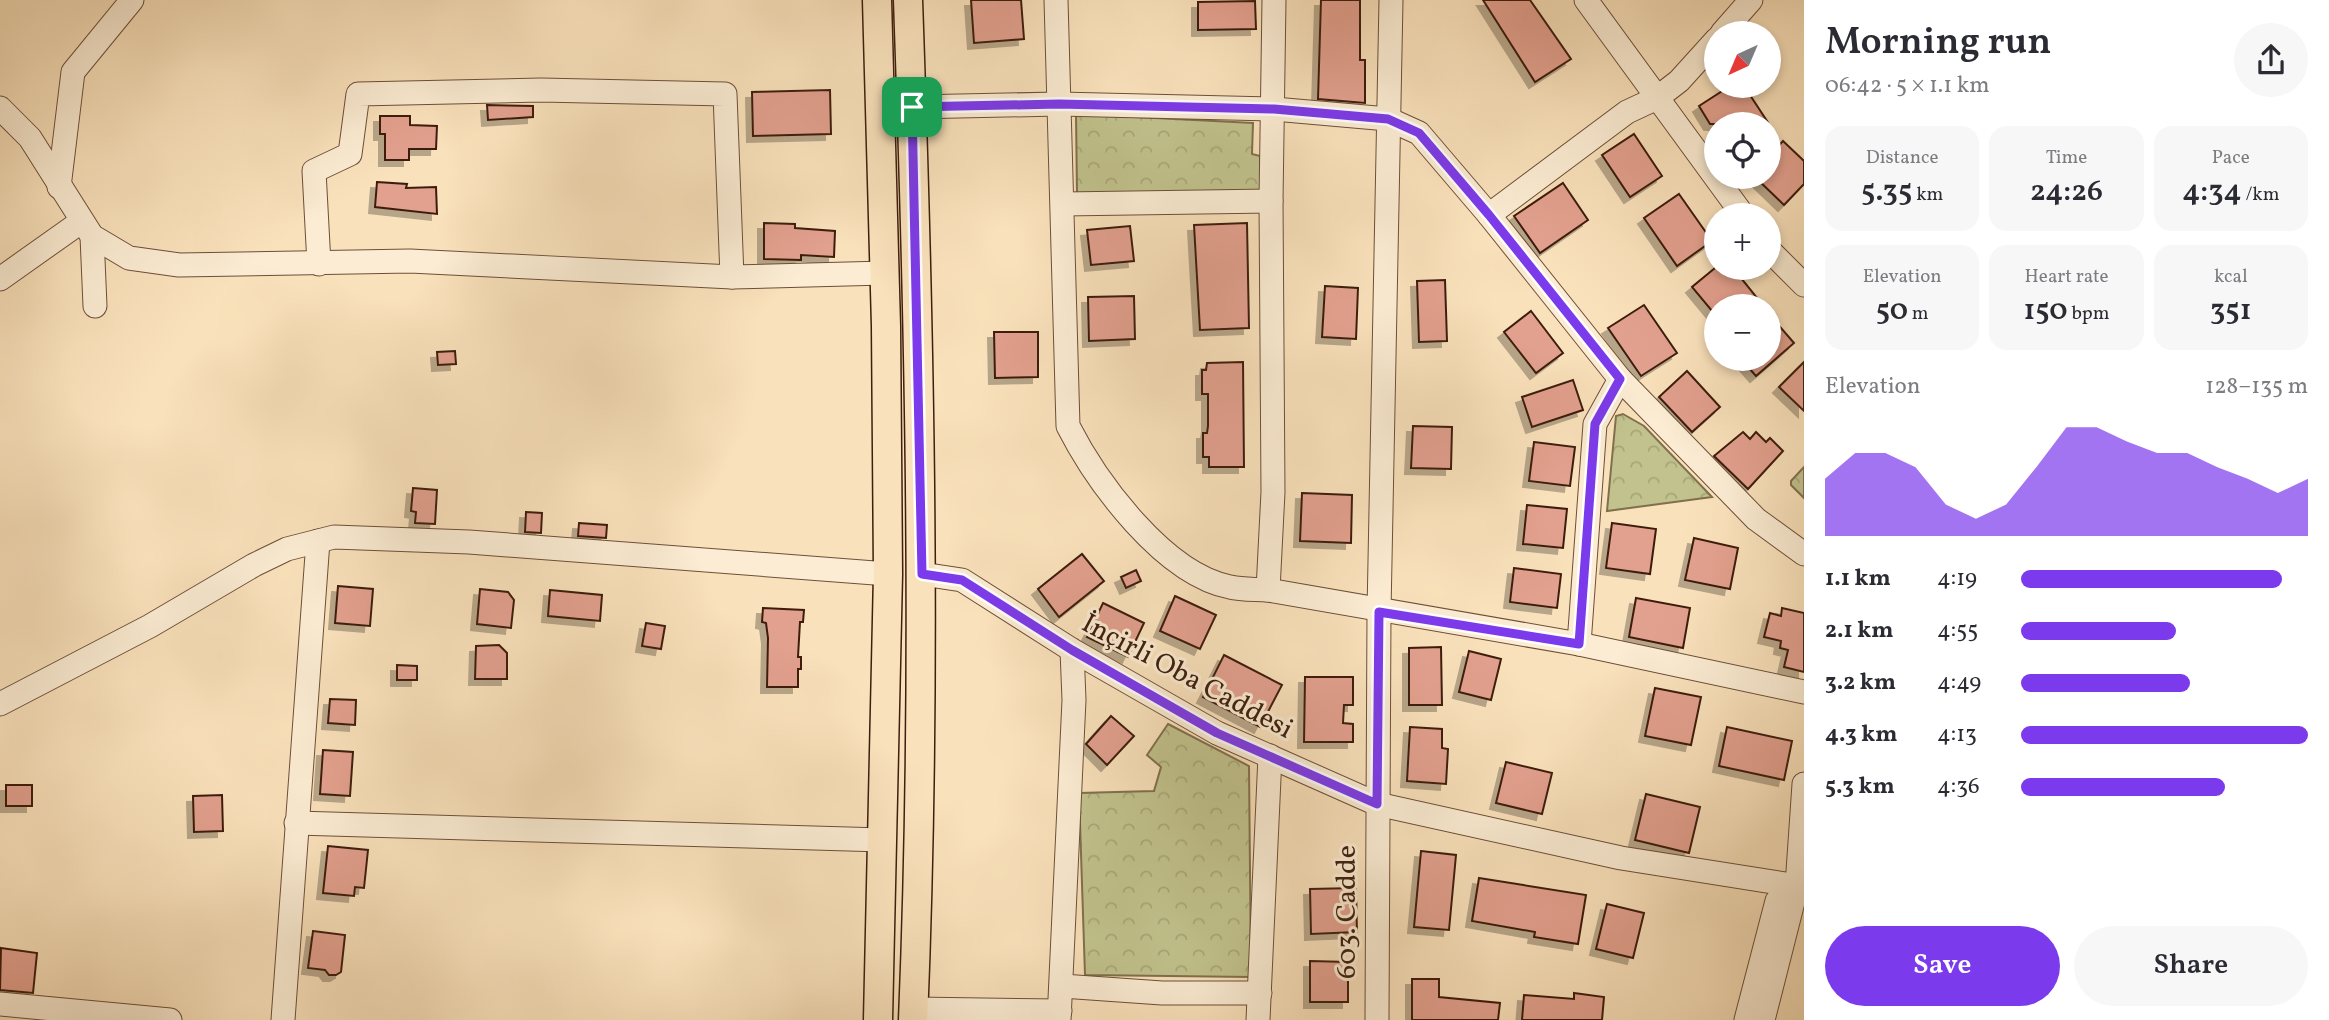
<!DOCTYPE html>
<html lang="en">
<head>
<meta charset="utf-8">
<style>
	:root { --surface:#fff; --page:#f7f7f7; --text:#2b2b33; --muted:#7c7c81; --accent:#7c3aed }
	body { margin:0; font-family:Vollkorn,serif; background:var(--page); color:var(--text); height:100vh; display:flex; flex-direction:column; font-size:26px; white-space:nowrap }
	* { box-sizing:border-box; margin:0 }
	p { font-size:23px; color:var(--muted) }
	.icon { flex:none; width:38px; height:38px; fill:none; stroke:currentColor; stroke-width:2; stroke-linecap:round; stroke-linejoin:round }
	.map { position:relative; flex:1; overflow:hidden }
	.drawer { display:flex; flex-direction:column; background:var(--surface); width:525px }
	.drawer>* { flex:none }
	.needle { width:46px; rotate:224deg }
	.controls { position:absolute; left:1704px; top:21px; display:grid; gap:14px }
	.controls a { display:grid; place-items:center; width:77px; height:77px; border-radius:50%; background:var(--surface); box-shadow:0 4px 10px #0003; font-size:35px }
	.pin { position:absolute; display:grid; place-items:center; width:60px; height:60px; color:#fff; margin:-30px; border-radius:14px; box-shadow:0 4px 10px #0006 }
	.round { display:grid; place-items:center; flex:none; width:74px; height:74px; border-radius:37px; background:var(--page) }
	.summary { display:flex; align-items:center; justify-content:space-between; height:119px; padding:0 21px }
	h1 { font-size:38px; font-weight:600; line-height:52px }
	.figures { display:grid; grid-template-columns:repeat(3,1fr); gap:10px; height:119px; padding:7px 21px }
	.figures div { display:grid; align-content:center; border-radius:18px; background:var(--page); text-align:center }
	.figures b { font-size:30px; font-weight:600 }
	.figures small { font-size:19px; font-weight:400 }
	.figures p { font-size:19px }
	.chart { height:196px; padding:14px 21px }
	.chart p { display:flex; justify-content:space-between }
	.chart svg { width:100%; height:126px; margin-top:7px; fill:var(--accent); opacity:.7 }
	.primary-button { display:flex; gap:14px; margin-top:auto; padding:14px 21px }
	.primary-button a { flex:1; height:80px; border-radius:42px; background:var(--accent); color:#fff; font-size:28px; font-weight:600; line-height:80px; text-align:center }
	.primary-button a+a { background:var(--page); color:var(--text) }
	ul { padding:0 21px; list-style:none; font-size:23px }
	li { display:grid; grid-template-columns:112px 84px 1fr; align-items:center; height:52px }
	li i { height:18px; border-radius:9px; background:var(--accent) }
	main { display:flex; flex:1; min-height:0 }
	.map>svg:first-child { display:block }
</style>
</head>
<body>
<main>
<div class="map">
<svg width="1804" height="1020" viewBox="0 0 1804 1020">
	<defs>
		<pattern id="park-crowns" width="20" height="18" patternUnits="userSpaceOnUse" patternTransform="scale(1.75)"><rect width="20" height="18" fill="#c1c28d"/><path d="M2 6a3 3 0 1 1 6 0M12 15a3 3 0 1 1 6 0" fill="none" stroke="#a7a678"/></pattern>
		<filter id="shadow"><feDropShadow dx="-6" dy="6" stdDeviation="0" flood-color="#0004"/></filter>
	</defs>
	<rect width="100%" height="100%" fill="#f9e1bb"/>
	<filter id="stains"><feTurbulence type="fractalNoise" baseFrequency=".00286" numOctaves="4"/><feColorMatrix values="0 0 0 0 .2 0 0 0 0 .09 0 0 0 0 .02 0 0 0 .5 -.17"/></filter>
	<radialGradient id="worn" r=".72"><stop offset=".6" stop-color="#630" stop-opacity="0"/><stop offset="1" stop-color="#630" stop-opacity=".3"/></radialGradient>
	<g fill="url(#park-crowns)" stroke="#80704d" stroke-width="2">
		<path d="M 1076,114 L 1253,123 L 1252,154 L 1260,156 L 1261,190 L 1077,194 Z"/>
		<path d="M 1623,414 L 1644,426 L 1712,497 L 1607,511 L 1616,416 Z"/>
		<path d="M 1804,467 L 1804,498 L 1791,485 L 1791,481 Z"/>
		<path d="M 1168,724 L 1249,766 L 1251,977 L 1085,975 L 1079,793 L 1154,791 L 1161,767 L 1147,755 Z"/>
	</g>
	<g fill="#e2a08e" stroke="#3e1e0d" stroke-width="2" filter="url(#shadow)">
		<path d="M 971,0 L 1021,0 L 1024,39 L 974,43 Z"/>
		<path d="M 1321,0 L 1360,0 L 1360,60 L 1365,60 L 1365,103 L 1318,99 Z"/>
		<path d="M 1483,0 L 1530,0 L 1571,59 L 1535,82 Z"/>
		<path d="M 1255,1 L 1256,29 L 1198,30 L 1198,2 Z"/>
		<path d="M 1730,86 L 1744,86 L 1769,124 L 1710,124 L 1699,106 Z"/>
		<path d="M 830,90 L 831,134 L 753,136 L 752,92 Z"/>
		<path d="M 487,105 L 533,106 L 533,117 L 488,120 Z"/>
		<path d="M 380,116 L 410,116 L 410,125 L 437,126 L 436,149 L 409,149 L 409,160 L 385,160 L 385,134 L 380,134 Z"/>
		<path d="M 1634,134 L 1662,176 L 1630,197 L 1602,155 Z"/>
		<path d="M 1783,141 L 1804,161 L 1804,184 L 1784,205 L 1755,177 L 1769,177 L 1769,156 Z"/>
		<path d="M 377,182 L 407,184 L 406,188 L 436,187 L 437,214 L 375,207 Z"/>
		<path d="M 1563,183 L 1588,220 L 1540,253 L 1514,216 Z"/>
		<path d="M 1679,194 L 1712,241 L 1677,266 L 1644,218 Z"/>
		<path d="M 764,223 L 795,224 L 795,228 L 835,231 L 834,257 L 801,255 L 801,260 L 764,259 Z"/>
		<path d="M 1247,223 L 1249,328 L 1200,330 L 1194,225 Z"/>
		<path d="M 1130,226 L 1134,261 L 1091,265 L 1087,230 Z"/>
		<path d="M 1715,268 L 1733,268 L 1758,299 L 1749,306 L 1717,306 L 1717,317 L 1692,287 Z"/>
		<path d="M 1445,280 L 1447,341 L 1419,342 L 1417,281 Z"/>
		<path d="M 1325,286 L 1358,288 L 1356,339 L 1322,337 Z"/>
		<path d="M 1134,296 L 1135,339 L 1089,341 L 1088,297 Z"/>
		<path d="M 1644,305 L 1677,353 L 1641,376 L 1608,328 Z"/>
		<path d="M 1531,311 L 1563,353 L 1536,373 L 1504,332 Z"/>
		<path d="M 1769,314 L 1794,343 L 1756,376 L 1741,359 L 1769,359 Z"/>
		<path d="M 994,332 L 1038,332 L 1038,377 L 995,378 Z"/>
		<path d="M 455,351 L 456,364 L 438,365 L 437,352 Z"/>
		<path d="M 1243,362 L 1244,467 L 1209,467 L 1209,457 L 1203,457 L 1203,433 L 1207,433 L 1208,426 L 1208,394 L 1202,394 L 1202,370 L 1206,370 L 1207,363 Z"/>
		<path d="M 1804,362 L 1804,411 L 1779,387 Z"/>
		<path d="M 1687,371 L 1720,407 L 1692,432 L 1659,397 Z"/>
		<path d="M 1573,380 L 1583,410 L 1532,427 L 1522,397 Z"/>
		<path d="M 1413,426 L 1452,427 L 1451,469 L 1411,468 Z"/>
		<path d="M 1743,432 L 1750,439 L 1756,432 L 1766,442 L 1770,438 L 1783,451 L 1748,489 L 1714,456 Z"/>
		<path d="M 1534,442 L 1575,447 L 1570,486 L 1529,481 Z"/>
		<path d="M 413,488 L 437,490 L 435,524 L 415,523 L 416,512 L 411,511 Z"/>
		<path d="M 1302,493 L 1352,495 L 1351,543 L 1300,541 Z"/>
		<path d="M 1527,505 L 1567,509 L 1563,548 L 1523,544 Z"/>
		<path d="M 526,512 L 542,513 L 541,533 L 525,532 Z"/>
		<path d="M 579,523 L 607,525 L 606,538 L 578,536 Z"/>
		<path d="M 1612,523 L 1656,529 L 1650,574 L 1606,568 Z"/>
		<path d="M 1694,538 L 1738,548 L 1730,589 L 1685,580 Z"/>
		<path d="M 1082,554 L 1104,581 L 1059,617 L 1038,589 Z"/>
		<path d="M 1514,568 L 1561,574 L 1557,608 L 1510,602 Z"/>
		<path d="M 1136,570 L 1141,581 L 1126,588 L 1121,577 Z"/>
		<path d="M 338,586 L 373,589 L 370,626 L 335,623 Z"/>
		<path d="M 480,589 L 508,592 L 514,600 L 511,628 L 477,624 Z"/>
		<path d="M 550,590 L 602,595 L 600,621 L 548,616 Z"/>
		<path d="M 1175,596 L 1216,615 L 1200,649 L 1160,631 Z"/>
		<path d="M 1636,598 L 1690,608 L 1683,648 L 1629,637 Z"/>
		<path d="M 1103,603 L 1144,623 L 1128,657 L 1087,637 Z"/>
		<path d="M 763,608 L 804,610 L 803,622 L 800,622 L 798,657 L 801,657 L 801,669 L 798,669 L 798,687 L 767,687 L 768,638 L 766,623 L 762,622 Z"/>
		<path d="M 1782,608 L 1804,613 L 1804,672 L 1784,667 L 1788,650 L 1780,648 L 1781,641 L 1764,637 L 1770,613 L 1781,616 Z"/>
		<path d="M 646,623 L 665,626 L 661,649 L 642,646 Z"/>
		<path d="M 499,645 L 507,653 L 507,679 L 475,679 L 476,646 Z"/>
		<path d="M 1441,647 L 1442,705 L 1409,705 L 1409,648 Z"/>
		<path d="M 1469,651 L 1501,659 L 1491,700 L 1459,692 Z"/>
		<path d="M 1224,655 L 1282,685 L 1260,727 L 1203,697 Z"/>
		<path d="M 397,665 L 417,666 L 417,680 L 397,680 Z"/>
		<path d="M 1305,677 L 1353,677 L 1353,705 L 1344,705 L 1343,723 L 1353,724 L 1353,742 L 1304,742 Z"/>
		<path d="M 1655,688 L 1701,697 L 1691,745 L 1645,736 Z"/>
		<path d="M 330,699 L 356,700 L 355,725 L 328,723 Z"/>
		<path d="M 1111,716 L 1134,736 L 1107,765 L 1086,744 Z"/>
		<path d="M 1410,727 L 1442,729 L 1442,748 L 1448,749 L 1446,784 L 1407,781 Z"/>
		<path d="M 1727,727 L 1792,741 L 1784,780 L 1719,766 Z"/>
		<path d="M 323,750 L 353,752 L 350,796 L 320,794 Z"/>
		<path d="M 1506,762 L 1552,773 L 1542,814 L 1496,803 Z"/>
		<rect x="6" y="785" width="26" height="21"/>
		<path d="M 1646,794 L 1700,807 L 1689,853 L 1635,840 Z"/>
		<path d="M 222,795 L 223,831 L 194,832 L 193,796 Z"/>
		<path d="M 328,846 L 368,850 L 364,888 L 355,887 L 354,896 L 323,893 Z"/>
		<path d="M 1421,851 L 1456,855 L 1449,930 L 1414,927 Z"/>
		<path d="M 1479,878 L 1586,895 L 1578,944 L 1534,937 L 1535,932 L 1472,921 Z"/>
		<path d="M 1356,888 L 1357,932 L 1311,934 L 1310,889 Z"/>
		<path d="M 1607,904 L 1644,913 L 1633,958 L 1596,949 Z"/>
		<path d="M 313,931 L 345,935 L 341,972 L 336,975 L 329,975 L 325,970 L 308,968 Z"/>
		<path d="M 1,948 L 37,953 L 33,993 L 0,990 Z"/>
		<path d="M 1310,961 L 1348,962 L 1348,1002 L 1310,1002 Z"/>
		<path d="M 1412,979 L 1439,979 L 1439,997 L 1500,1003 L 1498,1020 L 1412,1020 Z"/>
		<path d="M 1574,993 L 1604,997 L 1602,1020 L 1522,1020 L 1524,995 L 1574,999 Z"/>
	</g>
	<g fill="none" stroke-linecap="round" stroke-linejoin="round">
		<defs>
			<g id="minor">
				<path d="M 1056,0 L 1068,426 C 1097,483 1164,574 1230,587 C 1242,590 1256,589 1268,590 L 1579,644 L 1804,692"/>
				<path d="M 1586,0 L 1743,215"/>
				<path d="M 1722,33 L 1751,0"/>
				<path d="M 912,107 L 1059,104 L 1274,109 L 1388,119 L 1419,133 L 1489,215 L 1620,379 L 1756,519 L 1804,554"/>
				<path d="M 0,108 L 30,138 L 92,236 L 129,258 L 179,265 L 410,261 L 732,277 L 885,273"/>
				<path d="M 59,187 L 73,72 L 132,0"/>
				<path d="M 1063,204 L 1271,201"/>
				<path d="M 1489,215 L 1627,112 L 1657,98 L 1679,81 L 1717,39"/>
				<path d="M 92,236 L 95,306"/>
				<path d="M 1769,250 L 1804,285"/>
				<path d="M 319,264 L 314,171 L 350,154 L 358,94 L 541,90 L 725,94 L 732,277"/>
				<path d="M 0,279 L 82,221"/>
				<path d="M 922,574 L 962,580 L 1072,650 L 1217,733 L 1377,804 L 1621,858 L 1804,887"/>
				<path d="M 1268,590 L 1273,492 L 1271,201 L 1274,0"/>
				<path d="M 1579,644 L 1595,424 L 1620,379"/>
				<path d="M 0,704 L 150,626 L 254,565 L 287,549 L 334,537 L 469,542 L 888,574"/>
				<path d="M 296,823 L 883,840"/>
				<path d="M 1062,986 L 1162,993 L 1260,993"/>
				<path d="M 0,1004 L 170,1020"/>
				<path d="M 914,1009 L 1060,1011"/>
				<path d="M 283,1020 L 318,541"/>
				<path d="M 1059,1020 L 1074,700 L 1072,650"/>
				<path d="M 1258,1020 L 1270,756"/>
				<path d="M 1377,1020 L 1379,612 L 1391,0"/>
				<path d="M 1746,1020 L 1777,901"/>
				<path d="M 1763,1020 L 1797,886 L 1804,784"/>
			</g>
			<g id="major">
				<path d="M 877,0 L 886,326 L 888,574 L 878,1020"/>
				<path d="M 908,0 C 920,340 927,680 913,1020"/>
			</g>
		</defs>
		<use href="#minor" stroke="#6d4f38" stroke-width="25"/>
		<use href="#major" stroke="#3e1e0d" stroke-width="31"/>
		<use href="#minor" stroke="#fbecd3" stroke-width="23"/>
		<use href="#major" stroke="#f9e1bb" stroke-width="28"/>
	</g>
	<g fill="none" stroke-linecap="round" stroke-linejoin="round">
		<defs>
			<path id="route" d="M 1059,104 L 1274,109 L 1388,119 L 1419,133 L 1489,215 L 1620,379 L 1595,424 L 1579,644 L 1379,612 L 1377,804 L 1217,733 L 1072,650 L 962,580 L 922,574 L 912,107 Z"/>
		</defs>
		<use href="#route" stroke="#fff" stroke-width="14"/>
		<use href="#route" stroke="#7c3aed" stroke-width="9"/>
	</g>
	<g text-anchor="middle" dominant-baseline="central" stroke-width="6" stroke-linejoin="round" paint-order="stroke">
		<g font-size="28" fill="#3e1e0d" stroke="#fbecd3">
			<text transform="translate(1187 677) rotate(28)">İnçirli Oba Caddesi</text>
			<text transform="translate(1347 912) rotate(-90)">603. Cadde</text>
		</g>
	</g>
	<rect width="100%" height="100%" filter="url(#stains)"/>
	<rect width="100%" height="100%" fill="url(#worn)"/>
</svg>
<div class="controls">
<a><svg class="needle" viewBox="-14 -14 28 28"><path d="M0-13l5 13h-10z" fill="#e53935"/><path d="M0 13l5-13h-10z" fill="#7c7c81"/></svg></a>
<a><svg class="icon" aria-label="locate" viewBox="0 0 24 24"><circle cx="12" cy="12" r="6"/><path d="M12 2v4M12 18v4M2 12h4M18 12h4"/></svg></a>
<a>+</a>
<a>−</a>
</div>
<div class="pin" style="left:912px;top:107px;background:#1e9e55"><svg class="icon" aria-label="arrive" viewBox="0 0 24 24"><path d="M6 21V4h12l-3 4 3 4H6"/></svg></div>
</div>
<section class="drawer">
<div class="summary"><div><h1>Morning run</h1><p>06:42 · 5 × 1.1 km</p></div><a class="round"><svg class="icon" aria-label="share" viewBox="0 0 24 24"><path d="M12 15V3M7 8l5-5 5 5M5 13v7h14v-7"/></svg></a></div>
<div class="figures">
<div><p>Distance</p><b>5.35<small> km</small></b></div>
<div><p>Time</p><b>24:26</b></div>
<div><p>Pace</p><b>4:34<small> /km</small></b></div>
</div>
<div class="figures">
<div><p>Elevation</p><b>50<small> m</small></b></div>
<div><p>Heart rate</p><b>150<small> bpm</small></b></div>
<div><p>kcal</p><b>351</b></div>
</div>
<div class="chart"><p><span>Elevation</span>128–135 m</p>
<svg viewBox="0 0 160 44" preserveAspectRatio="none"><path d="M0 44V24L10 15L20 15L30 20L40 33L50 38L60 33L70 20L80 6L90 6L100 11L110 15L120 15L130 20L140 24L150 29L160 24V44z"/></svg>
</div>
<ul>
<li><b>1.1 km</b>4:19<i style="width:91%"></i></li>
<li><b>2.1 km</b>4:55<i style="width:54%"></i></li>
<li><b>3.2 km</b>4:49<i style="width:59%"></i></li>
<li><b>4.3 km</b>4:13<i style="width:100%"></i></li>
<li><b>5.3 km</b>4:36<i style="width:71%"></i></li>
</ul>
<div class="primary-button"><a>Save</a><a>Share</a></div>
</section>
</main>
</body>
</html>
